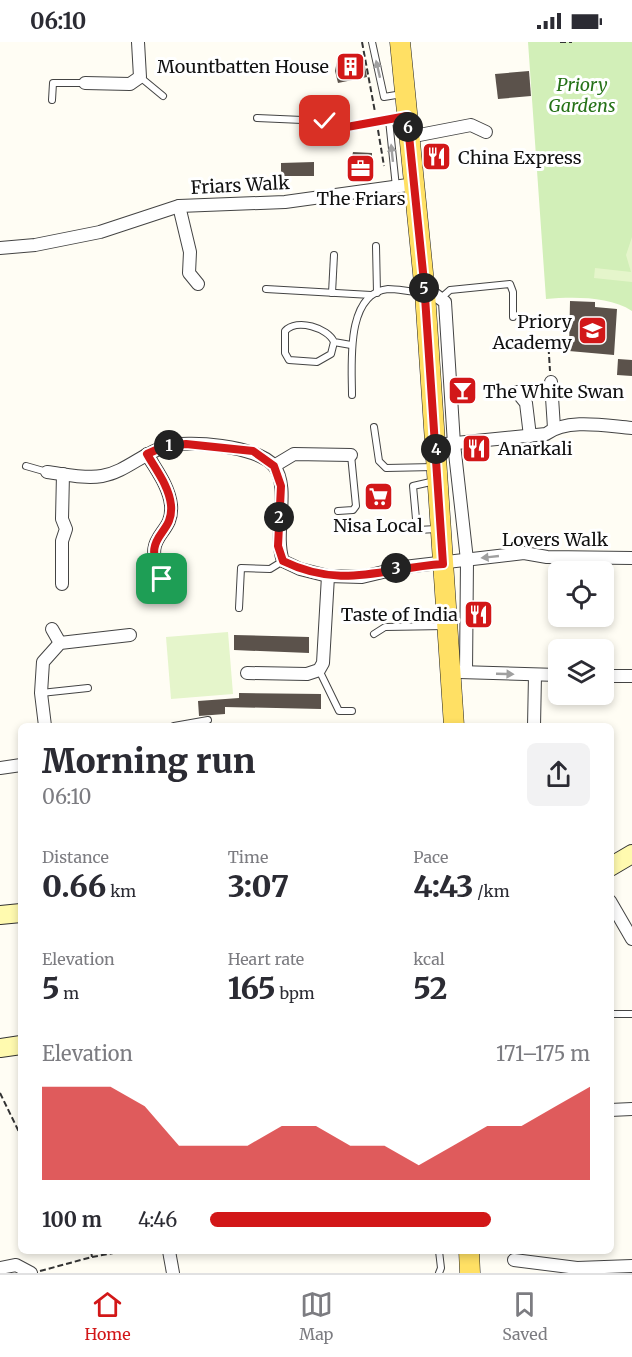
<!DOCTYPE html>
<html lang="en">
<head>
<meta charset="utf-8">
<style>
	:root { --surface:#fff; --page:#f2f2f3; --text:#2b2b33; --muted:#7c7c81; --line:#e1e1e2; --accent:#d21718 }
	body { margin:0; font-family:Merriweather,serif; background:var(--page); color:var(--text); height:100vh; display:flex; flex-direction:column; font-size:22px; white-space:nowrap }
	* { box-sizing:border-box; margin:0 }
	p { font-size:20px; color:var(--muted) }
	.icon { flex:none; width:33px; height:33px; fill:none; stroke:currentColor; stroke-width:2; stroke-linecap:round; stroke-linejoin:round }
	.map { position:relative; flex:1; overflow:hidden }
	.drawer { position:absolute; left:18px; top:681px; width:596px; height:531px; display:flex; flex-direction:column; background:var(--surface); border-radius:9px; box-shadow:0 3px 9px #0003 }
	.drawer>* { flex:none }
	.buttons { position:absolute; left:548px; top:519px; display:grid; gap:12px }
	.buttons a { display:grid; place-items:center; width:66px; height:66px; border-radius:9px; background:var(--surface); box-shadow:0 3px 9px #0003; font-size:30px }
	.pin { position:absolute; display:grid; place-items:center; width:51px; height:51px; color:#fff; margin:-26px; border-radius:12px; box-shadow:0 3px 9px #0006 }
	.km { position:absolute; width:30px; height:30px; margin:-15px; border-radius:50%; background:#222; color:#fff; font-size:16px; line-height:30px; text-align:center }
	.round { display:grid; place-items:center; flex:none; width:63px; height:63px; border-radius:9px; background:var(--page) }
	.summary { display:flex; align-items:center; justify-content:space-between; height:102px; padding:0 24px }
	h1 { font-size:33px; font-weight:800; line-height:45px }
	.figures { display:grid; grid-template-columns:repeat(3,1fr); gap:9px; height:102px; padding:6px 24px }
	.figures div { display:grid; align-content:center }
	.figures b { font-size:30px; font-weight:800 }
	.figures small { font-size:16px; font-weight:400 }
	.figures p { font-size:16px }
	.chart { height:168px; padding:12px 24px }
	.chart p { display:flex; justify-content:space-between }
	.chart svg { width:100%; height:108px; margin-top:6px; fill:var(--accent); opacity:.7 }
	ul { padding:0 24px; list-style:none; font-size:20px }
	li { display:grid; grid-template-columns:96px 72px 1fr; align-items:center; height:45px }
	li i { height:15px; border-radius:8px; background:var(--accent) }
	.status { display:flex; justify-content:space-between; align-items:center; height:42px; padding:0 30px; background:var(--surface); direction:ltr }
	.status svg { height:16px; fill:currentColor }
	.tab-bar { display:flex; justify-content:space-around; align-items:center; height:84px; border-top:2px solid var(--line); background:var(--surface); font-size:16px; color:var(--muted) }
	.tab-bar a { display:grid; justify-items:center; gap:3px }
	.tab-bar .selected { color:var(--accent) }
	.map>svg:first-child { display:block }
</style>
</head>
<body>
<div class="status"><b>06:10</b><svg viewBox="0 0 49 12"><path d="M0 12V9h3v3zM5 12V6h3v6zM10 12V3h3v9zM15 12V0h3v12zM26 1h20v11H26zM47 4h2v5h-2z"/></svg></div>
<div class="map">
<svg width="632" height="1231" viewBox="0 0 632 1231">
	<rect width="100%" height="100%" fill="#fffdf4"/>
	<path fill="#d2efb8" d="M 528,0 L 632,0 L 632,269 C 609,254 573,255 546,257 Z"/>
	<g fill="#e5f5cb">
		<path d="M 632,195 L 632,240 L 594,236 L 595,226 L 631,230 L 626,213 Z"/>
		<path d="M 228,590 L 233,652 L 171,657 L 166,595 Z"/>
	</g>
	<g fill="#5b524b">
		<path d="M 338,14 L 363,15 L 367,35 L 338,41 L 335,29 Z"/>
		<path d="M 529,29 L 531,54 L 498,57 L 495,32 Z"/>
		<path d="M 353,110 L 372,111 L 372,136 L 353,139 L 347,118 L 352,115 Z"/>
		<path d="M 314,120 L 314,134 L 281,134 L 281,121 Z"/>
		<path d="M 570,259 L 595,260 L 595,265 L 617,267 L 614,313 L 569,309 Z"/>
		<path d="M 618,317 L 632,318 L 632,334 L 617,333 Z"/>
		<path d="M 234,593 L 309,595 L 309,611 L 234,608 Z"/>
		<path d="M 239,651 L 321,652 L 321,667 L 225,665 L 225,672 L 199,674 L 198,659 L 239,656 Z"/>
	</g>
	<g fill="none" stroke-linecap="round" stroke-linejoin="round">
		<defs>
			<g id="lane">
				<path d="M 372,0 L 384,55 L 402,52"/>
				<path d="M 140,35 L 163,54"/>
				<path d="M 52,58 L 53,41 L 85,41"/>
				<path d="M 257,76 L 325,79 L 336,87 L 406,74"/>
				<path d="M 389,78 L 396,145"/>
				<path d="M 376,204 L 377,251"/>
				<path d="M 266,247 L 371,253"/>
				<path d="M 332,251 L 334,213"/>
				<path d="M 441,256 L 450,248 L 510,242 L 513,250 L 513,275"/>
				<path d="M 334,300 L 331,312 L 317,320 L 289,318 L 285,311 L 285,289 C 297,276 328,286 334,300 L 351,303"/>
				<path d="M 352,353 C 352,323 345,251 388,247 C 398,247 411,250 421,250"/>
				<path d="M 374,385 L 379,419 L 386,426 L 434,425"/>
				<path d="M 26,424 L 47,430"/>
				<path d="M 435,439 L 413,444 L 417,488 L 437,487"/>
				<path d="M 338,469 L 353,468 L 356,464 L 351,413"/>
				<path d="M 239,566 L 241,526 L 270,527 L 283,519"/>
				<path d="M 374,592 L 385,585 L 445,584"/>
				<path d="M 319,628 L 339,669 L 352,669"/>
				<path d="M 41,651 L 88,646"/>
				<path d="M 174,684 L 208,678"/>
				<path d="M 610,972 L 632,972"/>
				<path d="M 439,1231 L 441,1226 L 439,1209"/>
			</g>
			<g id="street">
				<path d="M 85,41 L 130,42 L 140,35 L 138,0"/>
				<path d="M 409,95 L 471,83 L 486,90"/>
				<path d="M 179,164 L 190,210 L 189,231 L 198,242"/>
				<path d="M 0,206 L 35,203 L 100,190 L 179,164 L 285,160 L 415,142"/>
				<path d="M 425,251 L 434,252 L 445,260 L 454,402 L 467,518 L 466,630"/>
				<path d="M 551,340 L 554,386"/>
				<path d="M 517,350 L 526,361 L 530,394"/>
				<path d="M 446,402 L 546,392 C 568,376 606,384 632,386"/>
				<path d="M 147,412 C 156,428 169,444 171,463 C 174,496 139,490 162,537"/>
				<path d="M 274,424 L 294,412 L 351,413"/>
				<path d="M 47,430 C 64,432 85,437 102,434 C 125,430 142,412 164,405 C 187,397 258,404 274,424 C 291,446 273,491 283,519 L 300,527 L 328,534 L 362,535 L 404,525 L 524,511 L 547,515 L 632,516"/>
				<path d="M 62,542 L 62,499 L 66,487 L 62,477 L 63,432"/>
				<path d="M 52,587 L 60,601"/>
				<path d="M 459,630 L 558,633"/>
				<path d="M 247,631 L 307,632 L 319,628 L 323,621 L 328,534"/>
				<path d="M 603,634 L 632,634"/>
				<path d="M 45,684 L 41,651 L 43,620 L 60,601 L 130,593"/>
				<path d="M 534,684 L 535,633"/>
				<path d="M 0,726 L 21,723"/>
				<path d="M 610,859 L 632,897"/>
				<path d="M 610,1068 L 632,1067"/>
				<path d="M 169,1209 L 173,1231"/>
				<path d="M 514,1218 L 577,1226 L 632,1224"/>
				<path d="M 0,1226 L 16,1223 L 31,1231"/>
			</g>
			<g id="secondary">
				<path d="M 610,825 L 632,812"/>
				<path d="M 0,873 L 21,871"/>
				<path d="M 0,1006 L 21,1003"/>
			</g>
			<g id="primary">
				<path d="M 400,0 L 425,251 L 454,684"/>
				<path d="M 469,1209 L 470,1231"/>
			</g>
		</defs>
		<use href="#lane" stroke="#444" stroke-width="8"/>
		<use href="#street" stroke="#444" stroke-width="14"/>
		<use href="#secondary" stroke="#333" stroke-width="20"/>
		<use href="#primary" stroke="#222" stroke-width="21"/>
		<g stroke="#333" stroke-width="2" stroke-dasharray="6 3" stroke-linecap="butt">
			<path d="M 362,0 L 375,70"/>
			<path d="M 560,0 L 572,0"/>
			<path d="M 378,88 L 384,124"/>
			<path d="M 548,297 L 550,329"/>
			<path d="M 0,1051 L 21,1094"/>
			<path d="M 92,1215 L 124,1209"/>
			<path d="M 40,1229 L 92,1215 L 91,1209"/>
		</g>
		<use href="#lane" stroke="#fff" stroke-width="6"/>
		<use href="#street" stroke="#fff" stroke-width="12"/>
		<use href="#secondary" stroke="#fffaaf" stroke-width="18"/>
		<use href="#primary" stroke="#ffe064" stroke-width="20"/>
	</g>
	<defs><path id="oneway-solid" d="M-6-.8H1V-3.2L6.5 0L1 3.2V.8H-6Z" transform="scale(1.5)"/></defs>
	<g fill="#a0a0a0">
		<use href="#oneway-solid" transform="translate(378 27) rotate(-103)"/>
		<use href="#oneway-solid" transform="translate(392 111) rotate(-96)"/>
		<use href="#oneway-solid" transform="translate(490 515) rotate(174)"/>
		<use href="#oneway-solid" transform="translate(505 632) rotate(2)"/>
	</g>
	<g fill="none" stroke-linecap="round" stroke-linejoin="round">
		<defs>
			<path id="route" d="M 162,537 C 139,490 174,496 171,463 C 169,444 156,428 147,412 L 165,404 L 186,402 L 253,409 L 274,424 L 281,444 L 278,504 L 283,519 C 342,548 382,526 443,522 L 424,240 L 407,74 L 336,87 L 325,79"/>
		</defs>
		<use href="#route" stroke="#fff" stroke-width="12"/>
		<use href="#route" stroke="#d21718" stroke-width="8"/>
	</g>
	<defs>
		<symbol id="building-square" viewBox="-11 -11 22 22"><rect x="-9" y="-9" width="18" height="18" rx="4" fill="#d21718" stroke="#fff"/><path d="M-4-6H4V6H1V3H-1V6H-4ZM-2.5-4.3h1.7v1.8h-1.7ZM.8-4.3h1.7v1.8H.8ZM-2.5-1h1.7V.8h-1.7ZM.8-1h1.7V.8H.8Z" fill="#fff"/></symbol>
		<symbol id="restaurant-square" viewBox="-11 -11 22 22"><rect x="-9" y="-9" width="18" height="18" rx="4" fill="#d21718" stroke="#fff"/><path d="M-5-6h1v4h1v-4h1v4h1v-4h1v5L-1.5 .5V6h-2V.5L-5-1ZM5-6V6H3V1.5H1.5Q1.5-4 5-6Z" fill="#fff"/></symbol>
		<symbol id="office-square" viewBox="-11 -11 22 22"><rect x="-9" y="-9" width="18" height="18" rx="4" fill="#d21718" stroke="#fff"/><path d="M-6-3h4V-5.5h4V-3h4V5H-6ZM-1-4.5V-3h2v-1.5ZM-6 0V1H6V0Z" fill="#fff"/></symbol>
		<symbol id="school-square" viewBox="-11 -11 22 22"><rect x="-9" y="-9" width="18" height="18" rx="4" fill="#d21718" stroke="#fff"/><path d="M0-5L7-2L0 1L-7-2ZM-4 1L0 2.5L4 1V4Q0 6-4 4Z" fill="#fff"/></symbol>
		<symbol id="bar-square" viewBox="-11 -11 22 22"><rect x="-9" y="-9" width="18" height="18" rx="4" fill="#d21718" stroke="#fff"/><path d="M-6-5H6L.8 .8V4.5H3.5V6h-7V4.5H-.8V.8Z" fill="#fff"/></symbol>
		<symbol id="supermarket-square" viewBox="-11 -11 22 22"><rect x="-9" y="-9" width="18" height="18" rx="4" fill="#d21718" stroke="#fff"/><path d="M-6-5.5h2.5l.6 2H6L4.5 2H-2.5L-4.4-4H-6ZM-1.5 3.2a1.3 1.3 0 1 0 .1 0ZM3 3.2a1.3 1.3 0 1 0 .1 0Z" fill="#fff"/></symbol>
	</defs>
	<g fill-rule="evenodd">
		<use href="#building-square" x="334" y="8" width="33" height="33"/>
		<use href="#restaurant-square" x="420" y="98" width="33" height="33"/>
		<use href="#office-square" x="344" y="110" width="33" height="33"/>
		<use href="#school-square" x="576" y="272" width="33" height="33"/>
		<use href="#bar-square" x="446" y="332" width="33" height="33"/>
		<use href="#restaurant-square" x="460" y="390" width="33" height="33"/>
		<use href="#supermarket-square" x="362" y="438" width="33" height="33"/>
		<use href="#restaurant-square" x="462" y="556" width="33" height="33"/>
	</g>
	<g text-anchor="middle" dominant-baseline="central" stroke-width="6" stroke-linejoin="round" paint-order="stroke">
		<g font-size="18" fill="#111" stroke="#fff" text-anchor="end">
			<text x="329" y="24">Mountbatten House</text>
			<text x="458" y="115" text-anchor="start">China Express</text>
			<text x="361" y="156" text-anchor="middle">The Friars</text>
			<text x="572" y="279">Priory<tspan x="572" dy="21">Academy</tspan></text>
			<text x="483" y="349" text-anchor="start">The White Swan</text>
			<text x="498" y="406" text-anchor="start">Anarkali</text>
			<text x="378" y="483" text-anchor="middle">Nisa Local</text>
			<text x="458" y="572">Taste of India</text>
		</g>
		<g font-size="18" font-style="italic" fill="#267218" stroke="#fff">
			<text x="582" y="42">Priory<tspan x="582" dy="21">Gardens</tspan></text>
		</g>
		<g font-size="18" fill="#111" stroke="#fff">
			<text transform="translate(240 143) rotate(-3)">Friars Walk</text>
			<text x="555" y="497">Lovers Walk</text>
		</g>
	</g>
</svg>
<div class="buttons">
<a><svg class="icon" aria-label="locate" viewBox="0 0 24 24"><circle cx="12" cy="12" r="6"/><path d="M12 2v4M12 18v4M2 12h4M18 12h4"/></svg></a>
<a><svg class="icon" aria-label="layers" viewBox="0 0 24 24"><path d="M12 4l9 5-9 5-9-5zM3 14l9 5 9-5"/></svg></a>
</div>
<div class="pin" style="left:162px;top:537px;background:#1e9e55"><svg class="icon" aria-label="arrive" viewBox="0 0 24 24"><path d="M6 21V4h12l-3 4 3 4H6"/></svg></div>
<div class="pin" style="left:325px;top:79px;background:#d93025"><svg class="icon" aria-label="check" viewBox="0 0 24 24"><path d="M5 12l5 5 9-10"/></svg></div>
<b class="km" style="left:169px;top:403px">1</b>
<b class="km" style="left:279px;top:475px">2</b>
<b class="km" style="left:396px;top:526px">3</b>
<b class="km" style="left:436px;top:407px">4</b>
<b class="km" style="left:424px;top:246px">5</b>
<b class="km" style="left:408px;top:85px">6</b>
<section class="drawer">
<div class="summary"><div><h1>Morning run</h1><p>06:10</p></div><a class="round"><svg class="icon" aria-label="share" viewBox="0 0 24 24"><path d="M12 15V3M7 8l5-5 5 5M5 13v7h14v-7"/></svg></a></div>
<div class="figures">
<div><p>Distance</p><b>0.66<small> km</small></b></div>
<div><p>Time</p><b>3:07</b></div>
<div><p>Pace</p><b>4:43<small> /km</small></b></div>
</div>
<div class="figures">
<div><p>Elevation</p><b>5<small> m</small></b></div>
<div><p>Heart rate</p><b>165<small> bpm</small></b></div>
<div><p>kcal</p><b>52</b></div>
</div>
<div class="chart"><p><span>Elevation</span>171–175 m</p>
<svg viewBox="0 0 160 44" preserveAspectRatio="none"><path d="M0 44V6L10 6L20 6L30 14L40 30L50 30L60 30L70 22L80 22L90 30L100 30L110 38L120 30L130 22L140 22L150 14L160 6V44z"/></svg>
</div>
<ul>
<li><b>100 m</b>4:46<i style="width:74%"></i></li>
</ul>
</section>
</div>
<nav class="tab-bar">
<a class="selected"><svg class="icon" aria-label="home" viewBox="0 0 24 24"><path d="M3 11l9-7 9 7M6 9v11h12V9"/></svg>Home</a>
<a><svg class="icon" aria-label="map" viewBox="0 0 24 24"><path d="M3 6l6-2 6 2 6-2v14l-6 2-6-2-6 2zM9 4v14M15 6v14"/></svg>Map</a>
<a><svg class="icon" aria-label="saved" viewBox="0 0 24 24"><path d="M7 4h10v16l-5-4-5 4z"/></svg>Saved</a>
</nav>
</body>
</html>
